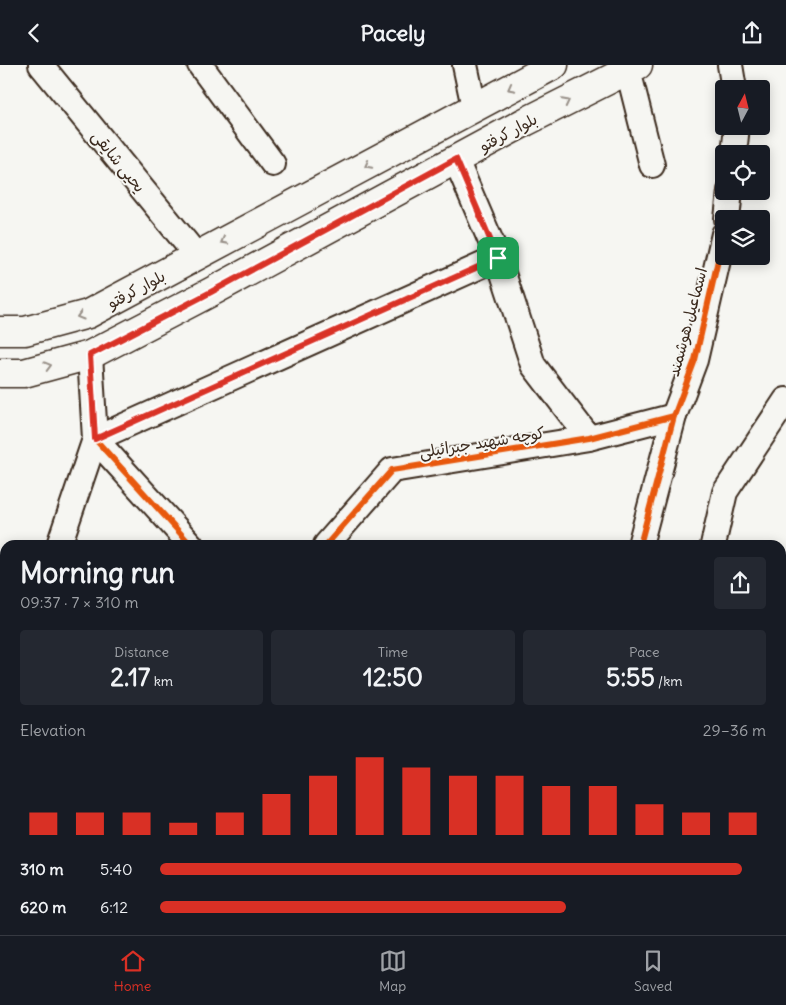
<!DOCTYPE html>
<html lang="en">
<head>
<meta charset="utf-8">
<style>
	:root { --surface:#171b24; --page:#242831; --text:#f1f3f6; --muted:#9ea1a6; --line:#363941; --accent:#d93025 }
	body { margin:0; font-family:Delius,"Playpen Sans Arabic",sans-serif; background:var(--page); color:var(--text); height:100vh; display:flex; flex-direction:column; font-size:19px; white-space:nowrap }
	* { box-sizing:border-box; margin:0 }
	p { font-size:16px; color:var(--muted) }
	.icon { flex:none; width:28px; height:28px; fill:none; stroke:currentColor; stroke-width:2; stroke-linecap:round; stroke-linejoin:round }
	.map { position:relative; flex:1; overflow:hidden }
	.side { position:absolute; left:0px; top:475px; width:786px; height:395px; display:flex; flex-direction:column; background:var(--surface); border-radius:15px 15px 0 0; box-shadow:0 2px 12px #0003 }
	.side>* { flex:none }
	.needle { width:32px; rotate:7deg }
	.fabs { position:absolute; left:715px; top:15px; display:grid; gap:10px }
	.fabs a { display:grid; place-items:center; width:55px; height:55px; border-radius:5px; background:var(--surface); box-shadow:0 2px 12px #0003; font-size:25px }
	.pin { position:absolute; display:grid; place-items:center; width:42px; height:42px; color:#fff; margin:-21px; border-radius:10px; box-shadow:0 2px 8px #0006 }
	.round { display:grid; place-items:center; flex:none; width:52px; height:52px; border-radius:5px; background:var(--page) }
	.headline { display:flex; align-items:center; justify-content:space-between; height:85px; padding:0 20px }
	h1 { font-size:28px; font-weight:800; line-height:38px }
	.stats { display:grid; grid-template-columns:repeat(3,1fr); gap:8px; height:85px; padding:5px 20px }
	.stats div { display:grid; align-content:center; border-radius:5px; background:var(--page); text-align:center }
	.stats b { font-size:25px; font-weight:800 }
	.stats small { font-size:14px; font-weight:400 }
	.stats p { font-size:14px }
	.chart { height:140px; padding:10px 20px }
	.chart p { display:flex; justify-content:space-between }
	.chart svg { width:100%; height:90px; margin-top:5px; stroke:var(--accent); stroke-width:6 }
	ul { padding:0 20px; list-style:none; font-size:16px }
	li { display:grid; grid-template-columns:80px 60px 1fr; align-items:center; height:38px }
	li i { height:12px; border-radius:6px; background:var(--accent) }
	header { display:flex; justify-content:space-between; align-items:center; height:65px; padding:0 20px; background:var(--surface); font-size:22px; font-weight:800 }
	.dock { display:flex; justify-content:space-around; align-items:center; height:70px; border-top:1px solid var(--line); background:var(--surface); font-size:14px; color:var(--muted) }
	.dock a { display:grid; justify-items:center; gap:2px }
	.dock .selected { color:var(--accent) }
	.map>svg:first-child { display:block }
</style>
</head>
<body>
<header><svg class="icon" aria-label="back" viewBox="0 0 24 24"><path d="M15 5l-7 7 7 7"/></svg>Pacely<svg class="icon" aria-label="share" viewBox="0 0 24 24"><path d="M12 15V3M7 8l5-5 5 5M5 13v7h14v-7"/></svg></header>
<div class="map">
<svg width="786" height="870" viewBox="0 0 786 870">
	<rect width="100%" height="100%" fill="#f6f6f2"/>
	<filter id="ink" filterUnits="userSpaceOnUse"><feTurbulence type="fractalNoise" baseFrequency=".02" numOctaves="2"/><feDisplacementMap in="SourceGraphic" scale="10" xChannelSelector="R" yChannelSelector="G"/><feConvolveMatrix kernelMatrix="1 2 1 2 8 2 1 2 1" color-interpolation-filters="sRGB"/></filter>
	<g filter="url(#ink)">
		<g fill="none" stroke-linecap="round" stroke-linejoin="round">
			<defs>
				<g id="minor">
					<path d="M 41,0 L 197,191"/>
					<path d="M 200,0 L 273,99"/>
					<path d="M 465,0 L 474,42"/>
					<path d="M 730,0 L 734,24"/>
					<path d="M 628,5 L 652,100"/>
					<path d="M 734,89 L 737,61"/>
					<path d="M 456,95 L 498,193 L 533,300 L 589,373"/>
					<path d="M 727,154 L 730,126"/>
					<path d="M 59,480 L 95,374 L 90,290"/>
					<path d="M 191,480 L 95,374 L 498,193"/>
					<path d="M 326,480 L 392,405 L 589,373 L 674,351"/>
					<path d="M 640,480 L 674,351 L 695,295 L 724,169"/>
					<path d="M 713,480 L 725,427 L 786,335"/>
					<path d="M 0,524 L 5,529"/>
					<path d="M 0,677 L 5,671"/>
					<path d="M 781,731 L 786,732"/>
					<path d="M 351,865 L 361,870"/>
					<path d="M 12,870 L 16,865"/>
					<path d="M 186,870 L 190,865"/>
					<path d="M 525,870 L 527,865"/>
				</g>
				<g id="secondary">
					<path d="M 0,266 L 25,266 L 88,249 L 554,0"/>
					<path d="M 0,308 L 24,308 L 90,290 L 211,227 L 525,57 L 638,0"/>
				</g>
			</defs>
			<use href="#minor" stroke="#3b2a1e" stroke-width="28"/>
			<use href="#secondary" stroke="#3b2a1e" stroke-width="31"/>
			<use href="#minor" stroke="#f6f6f2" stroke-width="24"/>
			<use href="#secondary" stroke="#f6f6f2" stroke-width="28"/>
			<defs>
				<g id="cycleway">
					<path d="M 191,480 L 95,374 L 498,193"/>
					<path d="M 326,480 L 392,405 L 589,373 L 674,351"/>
					<path d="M 640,480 L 674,351 L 695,295 L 724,169"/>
				</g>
			</defs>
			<use href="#cycleway" stroke="#f6f6f2" stroke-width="9"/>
			<use href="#cycleway" stroke="#e8590c" stroke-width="6"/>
		</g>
		<defs><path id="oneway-chevron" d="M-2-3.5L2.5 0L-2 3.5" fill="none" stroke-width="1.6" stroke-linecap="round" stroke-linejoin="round" transform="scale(1.25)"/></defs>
		<g stroke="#989088">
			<use href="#oneway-chevron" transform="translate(511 23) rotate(152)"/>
			<use href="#oneway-chevron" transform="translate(566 37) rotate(-27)"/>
			<use href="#oneway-chevron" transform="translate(368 100) rotate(152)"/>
			<use href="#oneway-chevron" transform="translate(224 176) rotate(152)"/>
			<use href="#oneway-chevron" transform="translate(80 251) rotate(164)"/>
			<use href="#oneway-chevron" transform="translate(48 301) rotate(-15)"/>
		</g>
	</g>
	<g fill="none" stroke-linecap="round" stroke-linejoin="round" filter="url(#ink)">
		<defs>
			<path id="route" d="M 456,94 L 498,193 L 95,374 L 90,290 L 211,227 Z"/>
		</defs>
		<use href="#route" stroke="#fff" stroke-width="10"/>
		<use href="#route" stroke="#d93025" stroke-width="6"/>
	</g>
	<g text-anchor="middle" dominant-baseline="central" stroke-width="4" stroke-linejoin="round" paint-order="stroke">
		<g font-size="16" fill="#3b2a1e" stroke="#f6f6f2">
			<text transform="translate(508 67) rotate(-28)">بلوار کرفتو</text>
			<text transform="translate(119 96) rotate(51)">یحیی شایقی</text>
			<text transform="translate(136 224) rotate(-28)">بلوار کرفتو</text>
			<text transform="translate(687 257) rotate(-75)">اسماعیل هوشمند</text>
			<text transform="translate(482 377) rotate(-9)">کوچه شهید جبرائیلی</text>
		</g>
	</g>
</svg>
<div class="fabs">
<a><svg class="needle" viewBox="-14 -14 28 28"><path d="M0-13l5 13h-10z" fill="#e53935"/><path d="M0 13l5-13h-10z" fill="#9ea1a6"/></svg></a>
<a><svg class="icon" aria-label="locate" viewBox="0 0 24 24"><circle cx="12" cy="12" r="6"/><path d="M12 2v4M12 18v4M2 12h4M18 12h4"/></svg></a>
<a><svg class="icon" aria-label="layers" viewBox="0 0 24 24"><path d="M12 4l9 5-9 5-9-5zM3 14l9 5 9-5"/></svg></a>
</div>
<div class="pin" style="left:498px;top:193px;background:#1e9e55"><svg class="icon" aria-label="arrive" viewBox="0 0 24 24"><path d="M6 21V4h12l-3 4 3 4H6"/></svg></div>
<section class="side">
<div class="headline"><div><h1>Morning run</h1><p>09:37 · 7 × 310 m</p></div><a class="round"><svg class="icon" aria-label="share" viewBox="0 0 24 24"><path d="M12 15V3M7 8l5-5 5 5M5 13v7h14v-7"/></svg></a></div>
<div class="stats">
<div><p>Distance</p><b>2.17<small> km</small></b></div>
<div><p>Time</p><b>12:50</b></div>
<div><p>Pace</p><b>5:55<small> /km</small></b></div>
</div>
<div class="chart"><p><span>Elevation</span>29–36 m</p>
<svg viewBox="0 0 160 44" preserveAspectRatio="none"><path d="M5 44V33M15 44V33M25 44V33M35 44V38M45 44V33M55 44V24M65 44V15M75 44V6M85 44V11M95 44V15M105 44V15M115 44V20M125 44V20M135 44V29M145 44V33M155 44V33"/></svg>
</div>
<ul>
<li><b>310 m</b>5:40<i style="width:96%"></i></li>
<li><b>620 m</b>6:12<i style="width:67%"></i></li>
</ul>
</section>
</div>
<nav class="dock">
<a class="selected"><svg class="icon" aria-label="home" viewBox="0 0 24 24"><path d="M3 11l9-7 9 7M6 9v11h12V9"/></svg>Home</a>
<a><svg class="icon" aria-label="map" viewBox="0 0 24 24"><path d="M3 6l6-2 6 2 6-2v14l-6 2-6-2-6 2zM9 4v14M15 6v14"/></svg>Map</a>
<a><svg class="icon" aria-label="saved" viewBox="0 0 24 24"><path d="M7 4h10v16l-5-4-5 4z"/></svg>Saved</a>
</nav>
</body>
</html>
